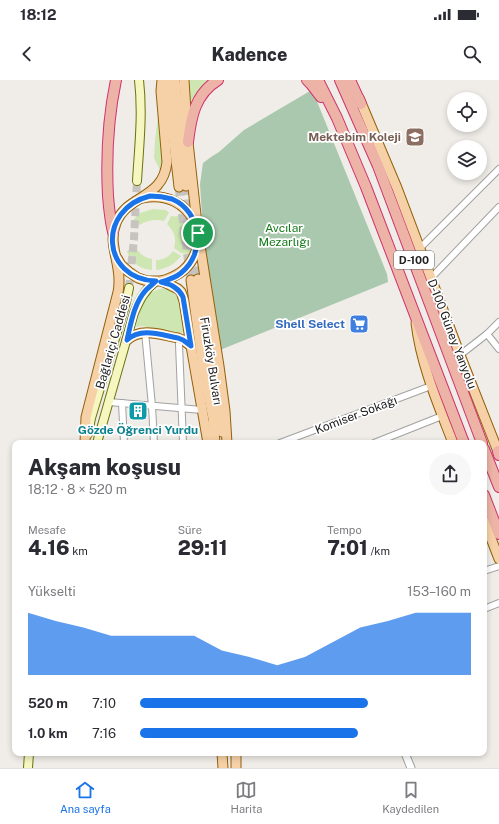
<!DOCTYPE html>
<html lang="tr">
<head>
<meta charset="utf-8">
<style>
	:root { --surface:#fff; --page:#f7f7f7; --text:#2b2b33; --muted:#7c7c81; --line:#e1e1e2; --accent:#1a73e8 }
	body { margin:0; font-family:"Public Sans",sans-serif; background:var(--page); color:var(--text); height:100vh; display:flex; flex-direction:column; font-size:15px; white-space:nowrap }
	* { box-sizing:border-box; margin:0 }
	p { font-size:13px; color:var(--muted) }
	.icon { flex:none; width:22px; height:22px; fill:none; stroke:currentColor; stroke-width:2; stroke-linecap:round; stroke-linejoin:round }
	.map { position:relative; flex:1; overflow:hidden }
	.details { position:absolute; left:12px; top:360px; width:475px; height:316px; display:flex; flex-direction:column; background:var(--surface); border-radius:8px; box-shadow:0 2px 6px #0003 }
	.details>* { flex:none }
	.controls { position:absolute; left:447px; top:12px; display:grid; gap:8px }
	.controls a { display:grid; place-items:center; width:40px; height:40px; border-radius:50%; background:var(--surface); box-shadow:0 2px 6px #0003; font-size:20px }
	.pin { position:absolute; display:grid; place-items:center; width:34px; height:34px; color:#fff; margin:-17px; border:2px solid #fff; border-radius:50%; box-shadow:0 1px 4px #0007 }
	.round { display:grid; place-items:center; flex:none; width:42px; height:42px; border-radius:21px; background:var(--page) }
	.head { display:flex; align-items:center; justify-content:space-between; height:68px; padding:0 16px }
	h1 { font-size:22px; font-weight:800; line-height:30px }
	.metrics { display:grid; grid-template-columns:repeat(3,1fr); gap:6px; height:68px; padding:4px 16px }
	.metrics div { display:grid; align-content:center }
	.metrics b { font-size:20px; font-weight:800 }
	.metrics small { font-size:11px; font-weight:400 }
	.metrics p { font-size:11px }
	.chart { height:112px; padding:8px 16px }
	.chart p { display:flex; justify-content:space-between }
	.chart svg { width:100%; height:72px; margin-top:4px; fill:var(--accent); opacity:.7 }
	ul { padding:0 16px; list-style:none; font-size:13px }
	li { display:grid; grid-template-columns:64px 48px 1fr; align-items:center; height:30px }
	li i { height:10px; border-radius:5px; background:var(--accent) }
	.status { display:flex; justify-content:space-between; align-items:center; height:28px; padding:0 20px; background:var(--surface); direction:ltr }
	.status svg { height:11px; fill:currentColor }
	header { display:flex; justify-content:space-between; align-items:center; height:52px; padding:0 16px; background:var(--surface); font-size:18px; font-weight:800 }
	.dock { display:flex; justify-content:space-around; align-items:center; height:56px; border-top:1px solid var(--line); background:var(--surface); font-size:11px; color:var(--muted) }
	.dock a { display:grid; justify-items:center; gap:2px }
	.dock .active { color:var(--accent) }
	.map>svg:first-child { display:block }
</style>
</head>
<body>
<div class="status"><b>18:12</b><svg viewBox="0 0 49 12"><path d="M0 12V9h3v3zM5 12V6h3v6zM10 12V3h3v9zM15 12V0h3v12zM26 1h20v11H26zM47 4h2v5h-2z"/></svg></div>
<header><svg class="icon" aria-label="back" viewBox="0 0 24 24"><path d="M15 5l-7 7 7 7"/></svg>Kadence<svg class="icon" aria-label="search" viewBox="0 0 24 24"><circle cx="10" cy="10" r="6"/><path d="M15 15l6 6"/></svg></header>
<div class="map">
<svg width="499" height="688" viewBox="0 0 499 688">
	<rect width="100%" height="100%" fill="#f0ede8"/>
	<g fill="#cee7b2">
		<path d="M 187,0 L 210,0 L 198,12 L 189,28 Z"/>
		<path d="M 158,35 C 160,48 166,81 161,92 L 154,78 L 155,60 Z"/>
		<path d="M 153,129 L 166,130 L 169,133 L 164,141 C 155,139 148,140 139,145 L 133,140 L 140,133 Z"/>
		<path d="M 181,133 C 193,143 195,160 189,174 L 181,173 L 174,168 C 177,158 174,151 167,144 L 171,136 C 176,137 179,136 181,133 Z"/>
		<path d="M 136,168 C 140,174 145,178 152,179 L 152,190 C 141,189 130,183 127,171 Z"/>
		<path d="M 173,171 L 181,176 C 175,184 166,189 156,190 L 156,180 C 163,180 169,177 173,171 Z"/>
		<path d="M 164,208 C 184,214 181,232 183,250 L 183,252 L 181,253 L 142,246 L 137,247 L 136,246 C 142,227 142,212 164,208 Z"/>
	</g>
	<path fill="#aac8ae" d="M 310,11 L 316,19 L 387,194 L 388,202 L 220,270 L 204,168 L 200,104 L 203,83 L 211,77 L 219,72 L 244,50 Z"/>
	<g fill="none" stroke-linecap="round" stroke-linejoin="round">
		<path stroke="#c7c4c0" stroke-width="8" stroke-dasharray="8 4" stroke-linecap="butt" d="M 129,208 L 134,159 L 137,101"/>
		<g stroke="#c7c4c0" stroke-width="9" stroke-dasharray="9 4.5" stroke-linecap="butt">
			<path d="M 186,106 L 198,199"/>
			<path d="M 179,107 L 191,200"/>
		</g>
		<defs>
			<g id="minor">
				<path d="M 420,168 L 499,89"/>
				<path d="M 431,198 L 499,127"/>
				<path d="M 145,252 L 152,326 L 154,363"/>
				<path d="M 487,254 L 499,269"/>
				<path d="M 179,264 L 183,363"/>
				<path d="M 460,275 L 487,254 L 499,242"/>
				<path d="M 109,322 L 202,330"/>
				<path d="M 122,323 L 124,363"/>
				<path d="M 280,363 L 431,306"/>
				<path d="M 374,363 L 442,336"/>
				<path d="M 484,491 L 499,486"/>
				<path d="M 484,529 L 499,523"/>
			</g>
			<path id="tertiary" d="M 405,673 L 411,688"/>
			<g id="secondary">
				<path d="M 137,101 C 139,67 143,34 139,0"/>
				<path d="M 88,354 L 91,338 L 126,222 L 129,208"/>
				<path d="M 97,363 L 134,233 C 140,219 144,211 156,201"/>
				<path d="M 28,688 L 29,673"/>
			</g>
			<g id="primary">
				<path d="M 167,0 L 179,107"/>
				<path d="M 175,0 L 186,106"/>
				<path d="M 184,0 L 188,62 L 198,153 L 219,286 L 225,331 L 227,363"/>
				<path d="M 359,18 L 397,108 L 460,275 L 499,374"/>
				<path d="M 143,118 C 165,113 186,123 195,143"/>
				<path d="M 117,178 L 121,185 L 129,192 L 138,198 L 147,201 L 161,201 L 168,204 L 178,209 L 181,212 L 184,221 L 191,266 L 208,363"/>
				<path d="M 198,199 L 222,352"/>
				<path d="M 191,200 L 204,294 L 213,338 L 215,363"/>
				<path d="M 161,201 C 181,196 194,185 198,164"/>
				<path d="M 416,243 C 421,285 438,324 453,363"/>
				<path d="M 127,260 C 142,247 161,255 178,258 L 183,260 L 191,266"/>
				<path d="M 85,363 L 86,337 L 118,212 C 119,208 119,204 119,200 C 119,179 108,163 116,143 C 127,114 163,120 167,82 L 161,11 L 162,0"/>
				<path d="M 484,440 L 499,479"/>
				<path d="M 222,673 L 223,688"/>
				<path d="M 236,673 L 236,688"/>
			</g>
			<g id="trunk">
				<path d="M 307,0 L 311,4 L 321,17"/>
				<path d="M 318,0 L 337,38 L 366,107 L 464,363"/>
				<path d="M 340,0 L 378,86 L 482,363"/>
				<path d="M 350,0 L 361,24"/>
				<path d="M 188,62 C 191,37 195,14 218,0"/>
				<path d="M 113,152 C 110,140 109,128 108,116 C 106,77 108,38 116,0"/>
				<path d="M 484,369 L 499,407"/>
				<path d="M 498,371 L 499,375"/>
				<path d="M 484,415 L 499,454"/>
			</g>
		</defs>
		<use href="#minor" stroke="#a2a2a2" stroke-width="8"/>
		<use href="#tertiary" stroke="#a2a2a2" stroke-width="9"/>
		<use href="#secondary" stroke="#6c730c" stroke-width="10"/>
		<use href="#primary" stroke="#93610a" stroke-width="11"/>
		<use href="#trunk" stroke="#d0336f" stroke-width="12"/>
		<use href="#minor" stroke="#fff" stroke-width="6"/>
		<use href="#tertiary" stroke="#fff" stroke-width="7"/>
		<use href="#secondary" stroke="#f5f6c0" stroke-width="8"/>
		<use href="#primary" stroke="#f6d1a7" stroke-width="9"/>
		<use href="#trunk" stroke="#ecb3a6" stroke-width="10"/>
	</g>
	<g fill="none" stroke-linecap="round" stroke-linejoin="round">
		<defs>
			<path id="route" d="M 150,116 C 158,116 165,117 172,119 C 202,132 206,173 181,193 C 175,198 168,200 161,202 C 171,204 179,208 183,217 L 191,266 L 183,260 L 178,258 C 161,255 141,247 127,260 C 131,243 134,223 146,210 C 149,207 153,204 156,201 C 101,199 97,129 150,116 Z"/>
		</defs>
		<use href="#route" stroke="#fff" stroke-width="8"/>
		<use href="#route" stroke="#1a73e8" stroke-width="5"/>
	</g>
	<defs>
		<symbol id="school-square" viewBox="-11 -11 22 22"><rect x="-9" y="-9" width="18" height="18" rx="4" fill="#8d6e63" stroke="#fff"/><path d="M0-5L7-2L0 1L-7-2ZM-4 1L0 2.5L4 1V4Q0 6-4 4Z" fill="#fff"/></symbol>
		<symbol id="supermarket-square" viewBox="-11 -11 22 22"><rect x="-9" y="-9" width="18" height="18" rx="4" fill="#3f7fe0" stroke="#fff"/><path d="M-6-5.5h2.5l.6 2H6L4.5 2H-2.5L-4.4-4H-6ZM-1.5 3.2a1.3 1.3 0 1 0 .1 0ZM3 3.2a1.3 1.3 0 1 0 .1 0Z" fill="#fff"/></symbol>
		<symbol id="building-square" viewBox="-11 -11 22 22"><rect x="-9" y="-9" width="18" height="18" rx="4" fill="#0f9aa8" stroke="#fff"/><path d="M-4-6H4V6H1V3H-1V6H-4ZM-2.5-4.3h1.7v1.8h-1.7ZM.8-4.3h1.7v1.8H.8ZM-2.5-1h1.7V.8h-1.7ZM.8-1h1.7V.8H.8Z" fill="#fff"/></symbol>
	</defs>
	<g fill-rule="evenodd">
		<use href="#school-square" x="404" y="46" width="22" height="22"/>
		<use href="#supermarket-square" x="348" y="233" width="22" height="22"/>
		<use href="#building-square" x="127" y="320" width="22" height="22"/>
	</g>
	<g text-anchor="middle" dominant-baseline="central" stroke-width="3.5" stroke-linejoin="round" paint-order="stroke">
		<rect fill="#fff" stroke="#646464" stroke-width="1" x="394" y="171" width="40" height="18" rx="3"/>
		<g font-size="11" font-weight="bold" fill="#212121">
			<text x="414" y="180">D-100</text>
		</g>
		<g font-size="12" font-weight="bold" fill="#785e54" stroke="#fff" text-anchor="end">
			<text x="401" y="57">Mektebim Koleji</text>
		</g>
		<g font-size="12" fill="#137a18" stroke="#fff">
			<text x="284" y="148">Avcılar<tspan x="284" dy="14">Mezarlığı</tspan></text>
		</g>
		<g font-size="12" font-weight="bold" fill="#366cbe" stroke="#fff" text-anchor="end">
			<text x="345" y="244">Shell Select</text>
		</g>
		<g font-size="12" fill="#212121" stroke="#fff">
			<text transform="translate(452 254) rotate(69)">D-100 Güney Yanyolu</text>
			<text transform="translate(113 262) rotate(-74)">Bağlariçi Caddesi</text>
			<text transform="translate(211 281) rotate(81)">Firuzköy Bulvarı</text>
			<text transform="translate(356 335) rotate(-21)">Komiser Sokağı</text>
		</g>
		<g font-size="12" font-weight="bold" fill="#0d838f" stroke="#fff">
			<text x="138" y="350">Gözde Öğrenci Yurdu</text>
		</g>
	</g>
</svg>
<div class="controls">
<a><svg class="icon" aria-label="locate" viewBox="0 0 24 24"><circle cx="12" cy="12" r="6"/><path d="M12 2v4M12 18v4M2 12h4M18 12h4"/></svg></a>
<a><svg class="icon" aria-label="layers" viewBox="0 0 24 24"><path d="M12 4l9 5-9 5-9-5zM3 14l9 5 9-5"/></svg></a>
</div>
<div class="pin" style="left:198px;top:153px;background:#1e9e55"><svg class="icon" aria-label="arrive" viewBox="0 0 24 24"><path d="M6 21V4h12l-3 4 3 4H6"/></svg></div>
<section class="details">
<div class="head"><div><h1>Akşam koşusu</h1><p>18:12 · 8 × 520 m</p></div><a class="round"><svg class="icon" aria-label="share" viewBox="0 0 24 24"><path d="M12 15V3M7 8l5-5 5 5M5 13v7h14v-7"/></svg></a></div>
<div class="metrics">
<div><p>Mesafe</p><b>4.16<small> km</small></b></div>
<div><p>Süre</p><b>29:11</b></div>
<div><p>Tempo</p><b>7:01<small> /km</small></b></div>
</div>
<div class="chart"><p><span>Yükselti</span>153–160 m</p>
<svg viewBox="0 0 160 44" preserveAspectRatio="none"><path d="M0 44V6L10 11L20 15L30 20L40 20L50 20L60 20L70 29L80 33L90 38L100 33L110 24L120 15L130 11L140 6L150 6L160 6V44z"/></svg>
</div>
<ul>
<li><b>520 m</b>7:10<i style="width:69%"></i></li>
<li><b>1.0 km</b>7:16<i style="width:66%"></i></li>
</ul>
</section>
</div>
<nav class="dock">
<a class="active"><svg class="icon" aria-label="home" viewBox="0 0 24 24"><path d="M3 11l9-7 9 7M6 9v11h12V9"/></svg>Ana sayfa</a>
<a><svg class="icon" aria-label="map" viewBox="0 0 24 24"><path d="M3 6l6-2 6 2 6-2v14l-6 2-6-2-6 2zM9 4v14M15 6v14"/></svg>Harita</a>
<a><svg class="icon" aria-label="saved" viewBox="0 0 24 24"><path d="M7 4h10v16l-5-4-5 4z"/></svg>Kaydedilen</a>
</nav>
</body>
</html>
